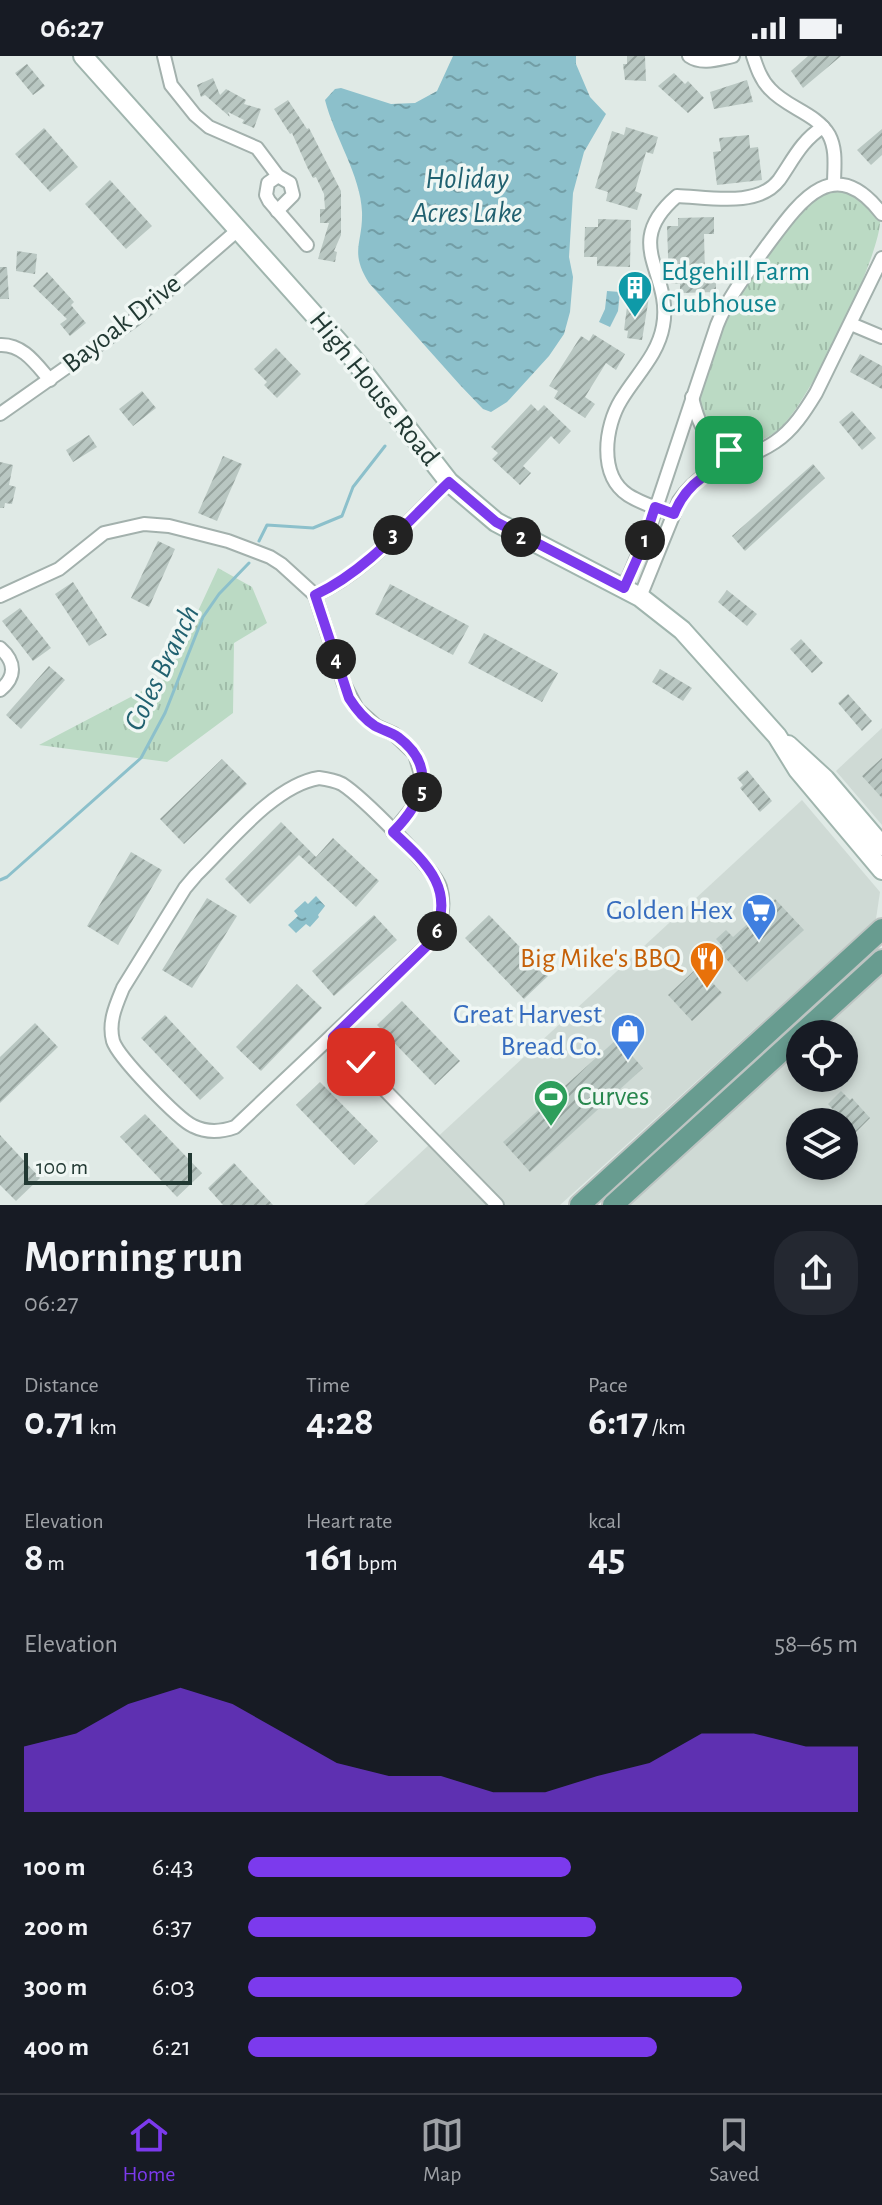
<!DOCTYPE html>
<html lang="en">
<head>
<meta charset="utf-8">
<style>
	:root { --surface:#171b24; --page:#242831; --text:#f1f3f6; --muted:#9ea1a6; --line:#363941; --accent:#7c3aed }
	body { margin:0; font-family:"Alegreya Sans",sans-serif; background:var(--page); color:var(--text); height:100vh; display:flex; flex-direction:column; font-size:30px; white-space:nowrap }
	* { box-sizing:border-box; margin:0 }
	p { font-size:26px; color:var(--muted) }
	.icon { flex:none; width:44px; height:44px; fill:none; stroke:currentColor; stroke-width:2; stroke-linecap:round; stroke-linejoin:round }
	.map { position:relative; height:1149px; overflow:hidden }
	.details { display:flex; flex-direction:column; background:var(--surface); flex:1 }
	.details>* { flex:none }
	.fabs { position:absolute; left:786px; top:964px; display:grid; gap:16px }
	.fabs a { display:grid; place-items:center; width:72px; height:72px; border-radius:50%; background:var(--surface); box-shadow:0 4px 12px #0003; font-size:40px }
	.scale { position:absolute; left:24px; bottom:20px; width:168px; box-sizing:border-box; padding-left:8px; border:4px solid #223933; border-top:0; font-size:22px; line-height:28px; white-space:nowrap; color:#223933; -webkit-text-stroke:6px #f0f7f4; paint-order:stroke }
	.pin { position:absolute; display:grid; place-items:center; width:68px; height:68px; color:#fff; margin:-34px; border-radius:16px; box-shadow:0 4px 12px #0006 }
	.km { position:absolute; width:40px; height:40px; margin:-20px; border-radius:50%; background:#222; color:#fff; font-size:22px; line-height:40px; text-align:center }
	.round { display:grid; place-items:center; flex:none; width:84px; height:84px; border-radius:32px; background:var(--page) }
	.head { display:flex; align-items:center; justify-content:space-between; height:136px; padding:0 24px }
	h1 { font-size:44px; font-weight:600; line-height:60px }
	.figures { display:grid; grid-template-columns:repeat(3,1fr); gap:12px; height:136px; padding:8px 24px }
	.figures div { display:grid; align-content:center }
	.figures b { font-size:40px; font-weight:600 }
	.figures small { font-size:22px; font-weight:400 }
	.figures p { font-size:22px }
	.chart { height:224px; padding:16px 24px }
	.chart p { display:flex; justify-content:space-between }
	.chart svg { width:100%; height:144px; margin-top:8px; fill:var(--accent); opacity:.7 }
	ul { padding:0 24px; list-style:none; font-size:26px }
	li { display:grid; grid-template-columns:128px 96px 1fr; align-items:center; height:60px }
	li i { height:20px; border-radius:10px; background:var(--accent) }
	.status { display:flex; justify-content:space-between; align-items:center; height:56px; padding:0 40px; background:var(--surface); direction:ltr }
	.status svg { height:22px; fill:currentColor }
	.tabs { display:flex; justify-content:space-around; align-items:center; height:112px; border-top:2px solid var(--line); background:var(--surface); font-size:22px; color:var(--muted) }
	.tabs a { display:grid; justify-items:center; gap:4px }
	.tabs .on { color:var(--accent) }
	.map>svg:first-child { display:block }
</style>
</head>
<body>
<div class="status"><b>06:27</b><svg viewBox="0 0 49 12"><path d="M0 12V9h3v3zM5 12V6h3v6zM10 12V3h3v9zM15 12V0h3v12zM26 1h20v11H26zM47 4h2v5h-2z"/></svg></div>
<div class="map">
<svg width="882" height="1149" viewBox="0 0 882 1149">
	<defs>
		<pattern id="park-tufts" width="24" height="20" patternUnits="userSpaceOnUse" patternTransform="scale(2)"><rect width="24" height="20" fill="#bbdac4"/><path d="M3 7l-1-3M5 7V3M7 7l1-3M15 17l-1-3M17 17v-4M19 17l1-3" fill="none" stroke="#a0bca9"/></pattern>
		<pattern id="water-ripples" width="26" height="14" patternUnits="userSpaceOnUse" patternTransform="scale(2)"><rect width="26" height="14" fill="#8cc0cb"/><path d="M2 4q2-2 4 0t4 0M15 11q2-2 4 0t4 0" fill="none" stroke="#729da5"/></pattern>
		<pattern id="building-hatch" width="6" height="6" patternUnits="userSpaceOnUse" patternTransform="scale(2)"><rect width="6" height="6" fill="#b9c7c2"/><path d="M-1 1l2-2M0 6l6-6M5 7l2-2" fill="none" stroke="#96a39e"/></pattern>
	</defs>
	<rect width="100%" height="100%" fill="#e0eae6"/>
	<g fill="#cfdad5" fill-rule="evenodd">
		<path d="M 882,672 L 882,769 L 836,715 Z"/>
		<path d="M 802,744 L 880,836 L 876,863 L 560,1149 L 364,1149 Z"/>
		<path d="M 882,915 L 882,1149 L 629,1149 L 800,991 L 800,1022 L 844,1022 L 844,978 L 814,978 ZM 800,1066 L 844,1066 L 844,1110 L 800,1110 Z"/>
	</g>
	<g fill="url(#park-tufts)">
		<path d="M 845,134 C 859,139 876,149 880,164 C 882,197 807,352 778,374 C 762,387 741,393 722,383 C 686,364 703,324 713,296 C 719,278 724,261 734,245 C 745,226 760,209 773,191 C 784,174 797,149 815,139 C 822,134 836,135 845,134 Z"/>
		<path d="M 218,512 L 252,531 L 267,567 L 234,587 L 233,657 L 167,706 L 39,689 L 167,622 Z"/>
	</g>
	<g fill="url(#water-ripples)">
		<path d="M 453,0 L 576,0 L 576,8 L 590,41 L 606,58 L 584,96 L 573,137 L 569,201 L 573,221 L 570,256 L 564,278 L 549,300 L 507,346 L 491,356 L 483,353 L 460,329 L 369,227 C 349,195 363,188 362,156 C 361,120 334,80 325,44 L 335,33 L 341,32 L 391,48 L 415,47 L 437,35 Z"/>
		<path d="M 607,235 L 620,236 L 618,255 L 610,271 L 599,266 L 605,253 Z"/>
		<path d="M 316,840 L 325,850 L 318,859 L 319,861 L 310,871 L 306,868 L 296,877 L 288,869 L 298,860 L 294,855 L 305,845 L 308,848 Z"/>
	</g>
	<g fill="none" stroke-linecap="round" stroke-linejoin="round">
		<g stroke="#8cc0cb" stroke-width="3">
			<path d="M 259,485 L 267,469 L 313,472 L 342,460 L 353,431 L 385,390"/>
			<path d="M 0,824 L 7,821 L 141,702 L 165,657 L 203,561 L 219,538 L 249,507"/>
		</g>
	</g>
	<g fill="url(#building-hatch)">
		<path d="M 627,0 L 645,0 L 646,25 L 625,24 L 623,8 L 627,8 Z"/>
		<path d="M 808,0 L 841,0 L 803,32 L 791,15 Z"/>
		<path d="M 27,8 L 45,30 L 33,39 L 15,17 Z"/>
		<path d="M 674,17 L 685,28 L 688,25 L 704,42 L 688,57 L 658,30 Z"/>
		<path d="M 213,22 L 220,39 L 226,33 L 246,44 L 244,48 L 261,53 L 254,72 L 242,67 L 244,64 L 228,56 L 230,61 L 205,39 L 201,41 L 197,29 Z"/>
		<path d="M 747,24 L 753,46 L 714,53 L 710,36 Z"/>
		<path d="M 288,44 L 307,73 L 309,72 L 341,135 L 341,179 L 334,195 L 337,196 L 335,206 L 318,203 L 329,167 L 320,167 L 320,153 L 325,153 L 324,138 L 316,121 L 313,122 L 308,113 L 292,77 L 290,78 L 274,53 Z"/>
		<path d="M 626,71 L 658,81 L 653,98 L 646,96 L 635,135 L 642,138 L 637,154 L 606,145 L 608,136 L 595,132 L 612,75 L 624,79 Z"/>
		<path d="M 44,72 L 78,111 L 50,136 L 15,98 Z"/>
		<path d="M 882,73 L 882,99 L 871,109 L 857,94 Z"/>
		<path d="M 749,79 L 750,92 L 758,91 L 762,124 L 717,129 L 713,96 L 721,95 L 719,82 Z"/>
		<path d="M 110,124 L 152,170 L 126,193 L 85,148 Z"/>
		<path d="M 714,161 L 714,178 L 704,178 L 705,219 L 716,219 L 716,236 L 680,237 L 680,228 L 669,227 L 667,170 L 678,170 L 678,162 Z"/>
		<path d="M 598,163 L 631,164 L 630,211 L 597,210 L 597,201 L 584,201 L 585,171 L 598,171 Z"/>
		<path d="M 17,195 L 37,198 L 35,218 L 16,215 Z"/>
		<path d="M 0,211 L 7,211 L 9,243 L 0,243 Z"/>
		<path d="M 47,216 L 74,246 L 71,249 L 86,267 L 70,280 L 60,268 L 67,263 L 33,230 Z"/>
		<path d="M 625,232 L 650,235 L 642,284 L 627,282 L 628,275 L 624,274 L 628,243 L 624,243 Z"/>
		<path d="M 593,278 L 625,298 L 616,314 L 606,307 L 585,341 L 595,348 L 585,362 L 554,342 L 558,335 L 549,330 L 581,280 L 589,285 Z"/>
		<path d="M 276,292 L 301,318 L 277,342 L 264,329 L 267,326 L 254,313 Z"/>
		<path d="M 860,298 L 882,310 L 882,333 L 850,316 Z"/>
		<path d="M 142,335 L 156,352 L 133,370 L 119,353 Z"/>
		<path d="M 531,348 L 538,355 L 544,349 L 571,375 L 559,388 L 551,380 L 523,410 L 531,417 L 520,429 L 492,403 L 498,397 L 491,391 Z"/>
		<path d="M 852,355 L 876,382 L 862,394 L 839,366 Z"/>
		<path d="M 89,379 L 97,391 L 73,406 L 66,394 Z"/>
		<path d="M 223,400 L 242,408 L 217,465 L 198,457 Z"/>
		<path d="M 0,406 L 13,409 L 9,429 L 16,431 L 12,448 L 5,447 L 4,452 L 0,452 Z"/>
		<path d="M 813,408 L 825,422 L 745,495 L 732,480 Z"/>
		<path d="M 158,485 L 175,493 L 149,551 L 131,542 Z"/>
		<path d="M 73,526 L 107,579 L 89,590 L 55,538 Z"/>
		<path d="M 390,528 L 469,570 L 453,599 L 375,558 Z"/>
		<path d="M 727,534 L 757,558 L 747,570 L 718,546 Z"/>
		<path d="M 20,552 L 51,592 L 33,605 L 2,565 Z"/>
		<path d="M 484,577 L 558,617 L 542,646 L 468,607 Z"/>
		<path d="M 801,583 L 823,607 L 812,617 L 790,593 Z"/>
		<path d="M 49,610 L 65,624 L 21,673 L 6,659 Z"/>
		<path d="M 660,613 L 692,632 L 683,645 L 652,626 Z"/>
		<path d="M 848,638 L 872,665 L 862,675 L 838,647 Z"/>
		<path d="M 882,702 L 882,742 L 862,720 Z"/>
		<path d="M 222,703 L 247,728 L 184,788 L 160,763 Z"/>
		<path d="M 747,714 L 772,745 L 760,756 L 740,732 L 743,729 L 737,722 Z"/>
		<path d="M 281,766 L 316,801 L 333,782 L 379,825 L 356,851 L 299,799 L 250,848 L 225,823 Z"/>
		<path d="M 131,796 L 162,814 L 118,889 L 87,870 Z"/>
		<path d="M 207,842 L 237,860 L 192,932 L 162,914 Z"/>
		<path d="M 775,843 L 804,874 L 747,926 L 719,895 L 723,891 L 716,883 L 726,874 L 733,881 Z"/>
		<path d="M 374,859 L 397,884 L 334,940 L 312,915 Z"/>
		<path d="M 489,859 L 548,920 L 524,943 L 465,882 Z"/>
		<path d="M 698,911 L 722,937 L 692,965 L 668,939 Z"/>
		<path d="M 297,928 L 322,952 L 261,1015 L 236,991 Z"/>
		<path d="M 402,945 L 460,1005 L 435,1029 L 377,969 Z"/>
		<path d="M 165,959 L 224,1022 L 200,1044 L 141,982 Z"/>
		<path d="M 35,967 L 58,991 L 0,1047 L 0,1001 Z"/>
		<path d="M 617,983 L 643,1012 L 530,1116 L 503,1086 Z"/>
		<path d="M 320,1026 L 378,1085 L 354,1109 L 296,1049 Z"/>
		<path d="M 841,1035 L 850,1044 L 852,1042 L 870,1062 L 855,1077 L 828,1048 Z"/>
		<path d="M 145,1058 L 202,1117 L 177,1141 L 120,1081 Z"/>
		<path d="M 0,1079 L 40,1122 L 16,1145 L 0,1129 Z"/>
		<path d="M 234,1107 L 273,1149 L 223,1149 L 208,1132 Z"/>
	</g>
	<g fill="none" stroke-linecap="round" stroke-linejoin="round">
		<defs>
			<g id="minor">
				<path d="M 164,0 L 171,29 L 195,59 L 209,71 L 257,92 L 278,120 L 290,127 L 293,139 L 277,155"/>
				<path d="M 689,0 C 702,9 718,3 733,0"/>
				<path d="M 753,0 C 757,12 761,24 770,33 C 787,52 816,57 829,79 C 837,94 834,112 834,128"/>
				<path d="M 278,120 L 268,127 L 266,139 L 269,145 L 307,189"/>
				<path d="M 851,268 L 882,281"/>
				<path d="M 0,289 C 23,288 36,308 50,324"/>
				<path d="M 692,341 C 700,377 710,389 746,399"/>
				<path d="M 0,358 L 135,263 L 239,173"/>
				<path d="M 674,458 C 659,453 642,448 628,439 C 598,419 605,370 621,344 C 636,319 658,299 663,270 C 673,216 620,189 677,140 C 708,141 758,152 779,124 C 793,104 801,85 823,71"/>
				<path d="M 624,532 L 649,473 L 717,269 C 728,241 748,216 766,191 C 798,148 833,94 882,158"/>
				<path d="M 315,539 C 368,515 407,465 449,426"/>
				<path d="M 0,540 L 59,513 L 104,477 L 144,468 L 169,470 L 228,485 L 270,501 L 281,508 L 315,539 L 344,628 L 357,653 L 376,670 L 394,678 L 415,698 L 422,722 L 419,744 L 393,776"/>
				<path d="M 640,541 L 679,445 C 707,404 740,410 775,386 C 793,374 805,355 816,337 L 882,202"/>
				<path d="M 0,592 C 16,606 16,621 0,634"/>
				<path d="M 319,722 C 327,723 334,724 342,728 C 362,741 433,811 440,831 C 446,851 440,868 432,885 L 235,1071 C 221,1076 207,1077 193,1070 C 178,1063 118,1001 113,985 C 108,966 116,949 123,932 L 185,832 L 196,819 C 228,788 274,729 319,722 Z"/>
				<path d="M 333,981 L 497,1149"/>
			</g>
			<g id="secondary">
				<path d="M 83,0 L 351,300 L 449,426 L 496,466 L 640,541 L 682,574 L 777,680 L 798,714 L 882,814"/>
				<path d="M 788,689 L 825,723 L 882,790"/>
			</g>
			<g id="primary">
				<path d="M 580,1149 L 882,873"/>
				<path d="M 613,1149 L 882,904"/>
			</g>
		</defs>
		<use href="#minor" stroke="#a3b1ad" stroke-width="16"/>
		<use href="#secondary" stroke="#a0b5ae" stroke-width="22"/>
		<use href="#primary" stroke="#bdc4c2" stroke-width="24"/>
		<use href="#minor" stroke="#fff" stroke-width="12"/>
		<use href="#secondary" stroke="#fff" stroke-width="18"/>
		<use href="#primary" stroke="#689c90" stroke-width="20"/>
	</g>
	<g fill="none" stroke-linecap="round" stroke-linejoin="round">
		<defs>
			<path id="route" d="M 361,1006 L 333,981 L 432,885 C 457,835 429,809 393,776 C 423,746 438,711 398,681 C 391,676 382,674 375,670 C 364,663 356,653 349,642 L 315,539 C 368,514 407,466 449,426 L 496,466 L 624,532 L 641,494 L 655,451 L 674,458 C 687,424 714,413 746,399 L 729,394"/>
		</defs>
		<use href="#route" stroke="#fff" stroke-width="16"/>
		<use href="#route" stroke="#7c3aed" stroke-width="10"/>
	</g>
	<defs>
		<symbol id="building-pin" viewBox="-11 -11 22 30"><path d="M0 17L-7.5 6A9.5 9.5 0 1 1 7.5 6Z" fill="#0f9aa8" stroke="#f0f7f4"/><path d="M-4-6H4V6H1V3H-1V6H-4ZM-2.5-4.3h1.7v1.8h-1.7ZM.8-4.3h1.7v1.8H.8ZM-2.5-1h1.7V.8h-1.7ZM.8-1h1.7V.8H.8Z" fill="#fff"/></symbol>
		<symbol id="supermarket-pin" viewBox="-11 -11 22 30"><path d="M0 17L-7.5 6A9.5 9.5 0 1 1 7.5 6Z" fill="#3f7fe0" stroke="#f0f7f4"/><path d="M-6-5.5h2.5l.6 2H6L4.5 2H-2.5L-4.4-4H-6ZM-1.5 3.2a1.3 1.3 0 1 0 .1 0ZM3 3.2a1.3 1.3 0 1 0 .1 0Z" fill="#fff"/></symbol>
		<symbol id="restaurant-pin" viewBox="-11 -11 22 30"><path d="M0 17L-7.5 6A9.5 9.5 0 1 1 7.5 6Z" fill="#e8710a" stroke="#f0f7f4"/><path d="M-5-6h1v4h1v-4h1v4h1v-4h1v5L-1.5 .5V6h-2V.5L-5-1ZM5-6V6H3V1.5H1.5Q1.5-4 5-6Z" fill="#fff"/></symbol>
		<symbol id="shop-pin" viewBox="-11 -11 22 30"><path d="M0 17L-7.5 6A9.5 9.5 0 1 1 7.5 6Z" fill="#3f7fe0" stroke="#f0f7f4"/><path d="M-5-2.5h2.3a2.7 3.5 0 0 1 5.4 0H5L5.5 6h-11ZM-1.5-2.5h3a1.5 2.3 0 0 0-3 0Z" fill="#fff"/></symbol>
		<symbol id="stadium-pin" viewBox="-11 -11 22 30"><path d="M0 17L-7.5 6A9.5 9.5 0 1 1 7.5 6Z" fill="#2e9e5b" stroke="#f0f7f4"/><path d="M0-5a6.5 5 0 1 0 0 10a6.5 5 0 1 0 0-10ZM-3.5-1.8h7v3.6h-7Z" fill="#fff"/></symbol>
	</defs>
	<g fill-rule="evenodd">
		<use href="#building-pin" x="615" y="212" width="40" height="54"/>
		<use href="#supermarket-pin" x="739" y="835" width="40" height="54"/>
		<use href="#restaurant-pin" x="687" y="883" width="40" height="54"/>
		<use href="#shop-pin" x="608" y="955" width="40" height="54"/>
		<use href="#stadium-pin" x="531" y="1021" width="40" height="54"/>
	</g>
	<g text-anchor="middle" dominant-baseline="central" stroke-width="7" stroke-linejoin="round" paint-order="stroke">
		<g font-size="28" fill="#0d838f" stroke="#f0f7f4" text-anchor="start">
			<text x="661" y="216">Edgehill Farm<tspan x="661" dy="32">Clubhouse</tspan></text>
		</g>
		<g font-size="28" fill="#223933" stroke="#f0f7f4">
			<text transform="translate(122 268) rotate(-38)">Bayoak Drive</text>
			<text transform="translate(374 333) rotate(51)">High House Road</text>
		</g>
		<g font-size="28" fill="#366cbe" stroke="#f0f7f4" text-anchor="end">
			<text x="733" y="855">Golden Hex</text>
			<text x="602" y="959">Great Harvest<tspan x="602" dy="32">Bread Co.</tspan></text>
		</g>
		<g font-size="28" fill="#c56008" stroke="#f0f7f4" text-anchor="end">
			<text x="681" y="903">Big Mike's BBQ</text>
		</g>
		<g font-size="28" fill="#27864d" stroke="#f0f7f4" text-anchor="start">
			<text x="577" y="1041">Curves</text>
		</g>
		<g font-size="30" font-style="italic" fill="#216170" stroke="#f0f7f4">
			<text x="467" y="123">Holiday<tspan x="467" dy="34">Acres Lake</tspan></text>
			<text transform="translate(162 612) rotate(-64)">Coles Branch</text>
		</g>
	</g>
</svg>
<div class="fabs">
<a><svg class="icon" aria-label="locate" viewBox="0 0 24 24"><circle cx="12" cy="12" r="6"/><path d="M12 2v4M12 18v4M2 12h4M18 12h4"/></svg></a>
<a><svg class="icon" aria-label="layers" viewBox="0 0 24 24"><path d="M12 4l9 5-9 5-9-5zM3 14l9 5 9-5"/></svg></a>
</div>
<div class="scale">100 m</div>
<div class="pin" style="left:729px;top:394px;background:#1e9e55"><svg class="icon" aria-label="arrive" viewBox="0 0 24 24"><path d="M6 21V4h12l-3 4 3 4H6"/></svg></div>
<div class="pin" style="left:361px;top:1006px;background:#d93025"><svg class="icon" aria-label="check" viewBox="0 0 24 24"><path d="M5 12l5 5 9-10"/></svg></div>
<b class="km" style="left:645px;top:484px">1</b>
<b class="km" style="left:521px;top:481px">2</b>
<b class="km" style="left:393px;top:479px">3</b>
<b class="km" style="left:336px;top:603px">4</b>
<b class="km" style="left:422px;top:736px">5</b>
<b class="km" style="left:437px;top:875px">6</b>
</div>
<section class="details">
<div class="head"><div><h1>Morning run</h1><p>06:27</p></div><a class="round"><svg class="icon" aria-label="share" viewBox="0 0 24 24"><path d="M12 15V3M7 8l5-5 5 5M5 13v7h14v-7"/></svg></a></div>
<div class="figures">
<div><p>Distance</p><b>0.71<small> km</small></b></div>
<div><p>Time</p><b>4:28</b></div>
<div><p>Pace</p><b>6:17<small> /km</small></b></div>
</div>
<div class="figures">
<div><p>Elevation</p><b>8<small> m</small></b></div>
<div><p>Heart rate</p><b>161<small> bpm</small></b></div>
<div><p>kcal</p><b>45</b></div>
</div>
<div class="chart"><p><span>Elevation</span>58–65 m</p>
<svg viewBox="0 0 160 44" preserveAspectRatio="none"><path d="M0 44V24L10 20L20 11L30 6L40 11L50 20L60 29L70 33L80 33L90 38L100 38L110 33L120 29L130 20L140 20L150 24L160 24V44z"/></svg>
</div>
<ul>
<li><b>100 m</b>6:43<i style="width:53%"></i></li>
<li><b>200 m</b>6:37<i style="width:57%"></i></li>
<li><b>300 m</b>6:03<i style="width:81%"></i></li>
<li><b>400 m</b>6:21<i style="width:67%"></i></li>
</ul>
</section>
<nav class="tabs">
<a class="on"><svg class="icon" aria-label="home" viewBox="0 0 24 24"><path d="M3 11l9-7 9 7M6 9v11h12V9"/></svg>Home</a>
<a><svg class="icon" aria-label="map" viewBox="0 0 24 24"><path d="M3 6l6-2 6 2 6-2v14l-6 2-6-2-6 2zM9 4v14M15 6v14"/></svg>Map</a>
<a><svg class="icon" aria-label="saved" viewBox="0 0 24 24"><path d="M7 4h10v16l-5-4-5 4z"/></svg>Saved</a>
</nav>
</body>
</html>
